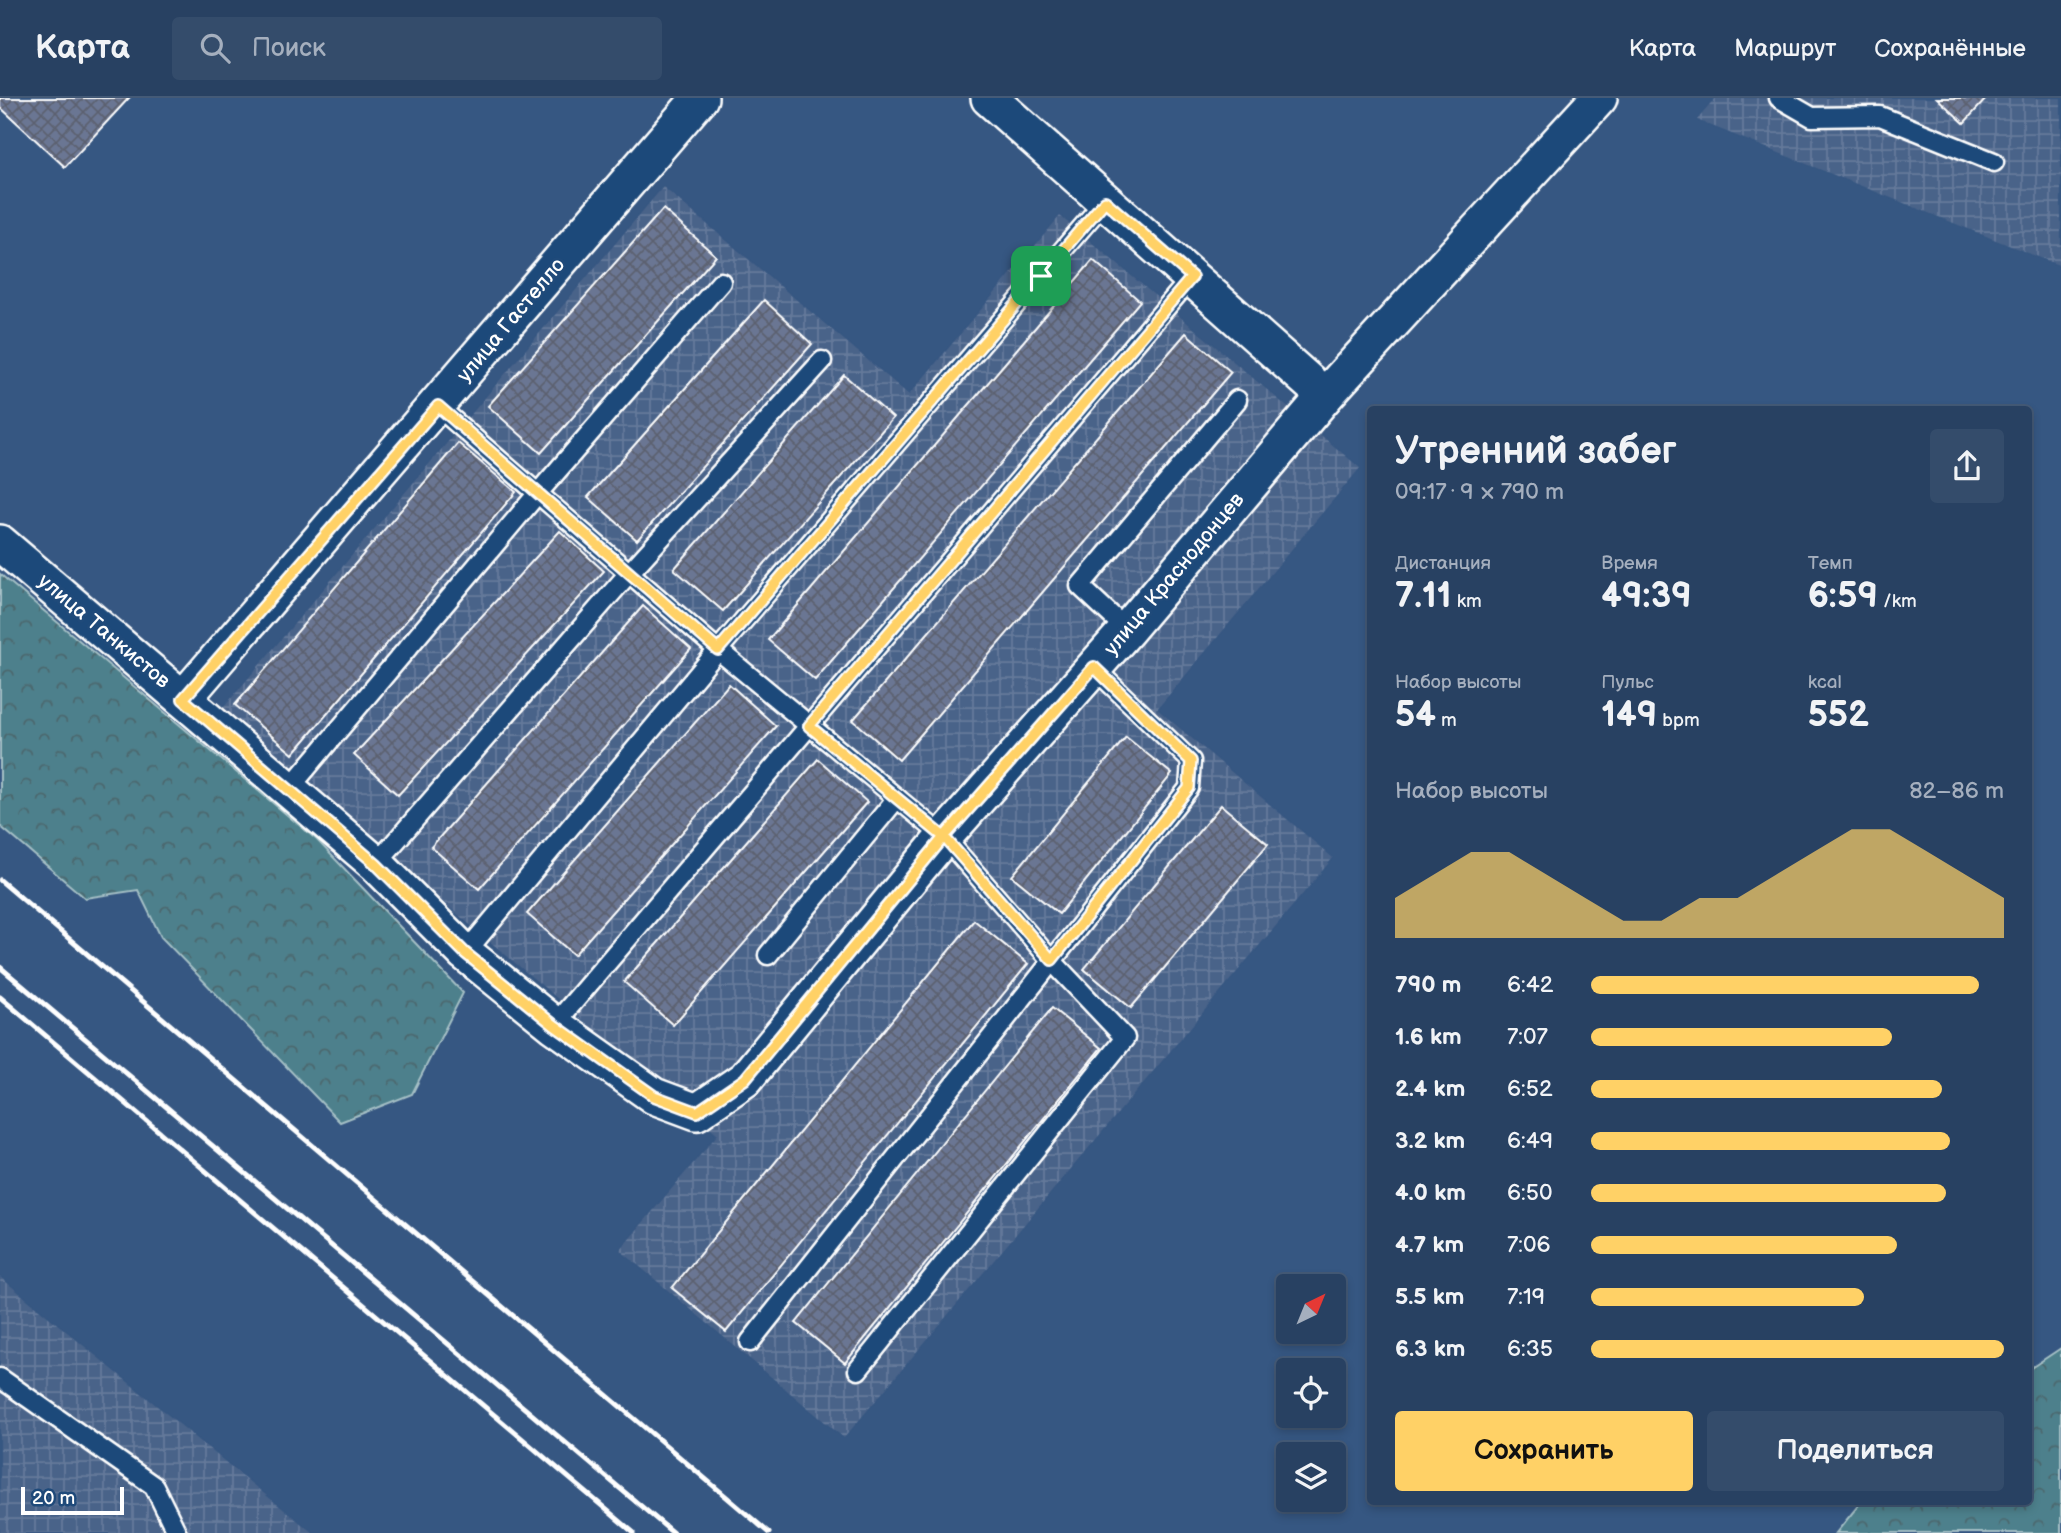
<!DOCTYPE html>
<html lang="ru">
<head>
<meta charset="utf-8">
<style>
	:root { --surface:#284162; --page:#344c6b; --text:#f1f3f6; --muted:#a5afbe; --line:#445a77; --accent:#ffd166 }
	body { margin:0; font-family:"Balsamiq Sans",sans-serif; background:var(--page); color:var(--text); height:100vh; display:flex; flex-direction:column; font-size:26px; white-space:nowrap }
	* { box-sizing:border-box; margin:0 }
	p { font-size:23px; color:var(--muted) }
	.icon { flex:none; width:38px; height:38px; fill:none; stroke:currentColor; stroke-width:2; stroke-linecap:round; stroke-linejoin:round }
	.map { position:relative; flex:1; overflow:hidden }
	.drawer { position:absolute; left:1367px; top:308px; width:665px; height:1099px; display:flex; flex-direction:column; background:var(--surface); border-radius:7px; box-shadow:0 4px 10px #0003,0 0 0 2px var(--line) }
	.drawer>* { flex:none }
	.needle { width:46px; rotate:43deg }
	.fabs { position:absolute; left:1276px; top:1176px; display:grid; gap:14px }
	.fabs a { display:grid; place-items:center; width:70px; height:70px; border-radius:7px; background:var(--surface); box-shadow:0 4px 10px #0003,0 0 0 2px var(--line); font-size:35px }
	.scale { position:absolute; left:21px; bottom:18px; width:103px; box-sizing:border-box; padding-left:7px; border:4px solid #fff; border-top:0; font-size:19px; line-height:24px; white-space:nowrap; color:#fff; -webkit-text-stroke:5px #1f4a7a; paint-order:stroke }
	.pin { position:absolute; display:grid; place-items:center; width:60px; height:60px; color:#fff; margin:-30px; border-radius:14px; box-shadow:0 4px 10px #0006 }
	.round { display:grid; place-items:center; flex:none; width:74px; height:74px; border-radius:7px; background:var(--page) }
	.headline { display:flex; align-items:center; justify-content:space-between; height:119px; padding:0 28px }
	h1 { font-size:38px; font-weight:800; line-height:52px }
	.stats { display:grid; grid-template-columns:repeat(3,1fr); gap:10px; height:119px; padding:7px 28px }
	.stats div { display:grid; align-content:center }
	.stats b { font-size:35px; font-weight:800 }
	.stats small { font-size:19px; font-weight:400 }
	.stats p { font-size:19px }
	.chart { height:196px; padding:14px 28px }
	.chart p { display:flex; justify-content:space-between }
	.chart svg { width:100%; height:126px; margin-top:7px; fill:var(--accent); opacity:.7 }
	.action { display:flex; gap:14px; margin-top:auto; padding:14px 28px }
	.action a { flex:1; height:80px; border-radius:7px; background:var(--accent); color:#111; font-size:28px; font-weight:800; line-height:80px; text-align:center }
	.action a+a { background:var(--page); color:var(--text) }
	ul { padding:0 28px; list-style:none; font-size:23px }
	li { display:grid; grid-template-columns:112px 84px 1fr; align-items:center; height:52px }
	li i { height:18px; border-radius:9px; background:var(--accent) }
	header { display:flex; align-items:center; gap:42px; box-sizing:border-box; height:98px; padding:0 35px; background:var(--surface); border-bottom:2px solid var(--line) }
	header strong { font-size:33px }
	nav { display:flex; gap:38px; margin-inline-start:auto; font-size:24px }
	.search { width:490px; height:63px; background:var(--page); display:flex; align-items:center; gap:18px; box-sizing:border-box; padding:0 24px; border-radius:7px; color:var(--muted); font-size:26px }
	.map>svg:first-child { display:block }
</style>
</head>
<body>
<header>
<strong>Карта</strong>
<div class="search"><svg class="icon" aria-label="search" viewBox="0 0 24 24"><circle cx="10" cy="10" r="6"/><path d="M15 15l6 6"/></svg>Поиск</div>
<nav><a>Карта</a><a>Маршрут</a><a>Сохранённые</a></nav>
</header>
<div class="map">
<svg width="2061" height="1435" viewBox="0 0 2061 1435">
	<defs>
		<pattern id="industrial-grid" width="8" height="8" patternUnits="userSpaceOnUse" patternTransform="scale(1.75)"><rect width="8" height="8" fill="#4a6389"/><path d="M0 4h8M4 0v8" fill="none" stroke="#657a9b"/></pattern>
		<pattern id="forest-crowns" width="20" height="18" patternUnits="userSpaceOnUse" patternTransform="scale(1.75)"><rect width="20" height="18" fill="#4d808c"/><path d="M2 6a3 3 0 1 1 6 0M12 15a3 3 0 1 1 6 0" fill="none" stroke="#4c666c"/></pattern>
		<pattern id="building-cross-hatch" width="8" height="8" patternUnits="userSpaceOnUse" patternTransform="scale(1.75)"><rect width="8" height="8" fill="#6b7693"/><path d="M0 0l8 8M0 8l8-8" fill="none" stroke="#5c6170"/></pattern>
	</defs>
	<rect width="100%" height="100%" fill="#365782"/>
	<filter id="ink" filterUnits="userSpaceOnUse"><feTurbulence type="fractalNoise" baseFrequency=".0143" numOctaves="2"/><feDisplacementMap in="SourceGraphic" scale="14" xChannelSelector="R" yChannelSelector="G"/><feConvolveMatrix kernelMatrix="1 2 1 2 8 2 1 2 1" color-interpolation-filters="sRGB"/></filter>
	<g filter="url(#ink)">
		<g fill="url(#industrial-grid)">
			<path d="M 1716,0 L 2061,0 L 2061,168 L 1697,22 Z"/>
			<path d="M 663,89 L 909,297 L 1060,118 L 1360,370 L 1157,611 L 1333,760 L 844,1340 L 620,1152 L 718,1036 L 219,615 Z"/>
			<path d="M 0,1179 L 252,1386 L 313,1435 L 0,1435 Z"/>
		</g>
		<g fill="url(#forest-crowns)" stroke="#a6c0c6" stroke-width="2">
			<path d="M 0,476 L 317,742 L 463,895 L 412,996 L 340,1024 L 161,839 L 138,792 L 85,800 L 0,728 Z"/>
			<path d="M 2061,1250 L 2061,1435 L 1836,1435 L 1861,1404 L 2028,1404 L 2028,1272 Z"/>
		</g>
		<g fill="url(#building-cross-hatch)" stroke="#fff" stroke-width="2">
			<path d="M 0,0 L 129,0 L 65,69 L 0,9 Z"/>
			<path d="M 1937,0 L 1987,0 L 1964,25 Z"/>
			<path d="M 663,111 L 716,158 L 541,355 L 488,308 Z"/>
			<path d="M 1093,162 L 1140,203 L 815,582 L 768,542 Z"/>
			<path d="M 764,202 L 812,246 L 637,442 L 588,399 Z"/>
			<path d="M 1186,235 L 1231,274 L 899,662 L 853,622 Z"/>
			<path d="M 844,277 L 893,320 L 723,513 L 674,471 Z"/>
			<path d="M 458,345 L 516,394 L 293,656 L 235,607 Z"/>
			<path d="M 560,433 L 604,473 L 398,697 L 354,657 Z"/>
			<path d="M 643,508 L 691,551 L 479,791 L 431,749 Z"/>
			<path d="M 729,586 L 776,628 L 574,857 L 527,816 Z"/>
			<path d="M 1126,639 L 1172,676 L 1059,816 L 1012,778 Z"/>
			<path d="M 818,661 L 867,704 L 673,927 L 624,884 Z"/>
			<path d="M 1221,707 L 1268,746 L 1131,910 L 1084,871 Z"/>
			<path d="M 974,822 L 1028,866 L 726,1234 L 672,1190 Z"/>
			<path d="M 1052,910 L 1101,950 L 845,1265 L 796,1225 Z"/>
		</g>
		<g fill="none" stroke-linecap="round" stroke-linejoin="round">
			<defs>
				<g id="lane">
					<path d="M 1779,0 L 1812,19 L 1880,18 L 1994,64"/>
					<path d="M 437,308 L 718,552 L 944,739 L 1051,862 L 1125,940 L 858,1272"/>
					<path d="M 1127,532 L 1080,488 L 1237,302"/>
					<path d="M 289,691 L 538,395 L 721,184"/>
					<path d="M 376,766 L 629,475 L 822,263"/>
					<path d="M 465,855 L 718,552 L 1105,103"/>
					<path d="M 768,857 L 897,700"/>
					<path d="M 554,927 L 1192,179"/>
					<path d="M 750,1244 L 1189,690 L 1191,663 L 1094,570"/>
					<path d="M 0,1280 L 154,1388 L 177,1435"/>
				</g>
				<g id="street">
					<path d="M 989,0 L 1325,298"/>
					<path d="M 0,445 L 376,766 L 465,855 L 554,927 L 654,998 L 697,1014 L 745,981 L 944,739 L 1127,532 L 1325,298 L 1599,0"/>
					<path d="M 183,601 L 700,0"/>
				</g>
			</defs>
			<use href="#lane" stroke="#fff" stroke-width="23"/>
			<use href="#street" stroke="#fff" stroke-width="40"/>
			<use href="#lane" stroke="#1f4a7a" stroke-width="18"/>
			<use href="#street" stroke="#1f4a7a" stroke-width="35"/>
			<g stroke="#fff" stroke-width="5">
				<path d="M 0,782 L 769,1435"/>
				<path d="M 0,869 L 673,1435"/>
				<path d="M 0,899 L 634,1435"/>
			</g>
		</g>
	</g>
	<g fill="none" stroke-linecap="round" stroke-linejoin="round" filter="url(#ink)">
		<defs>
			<path id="route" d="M 1041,178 L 718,552 L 438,308 L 183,601 L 376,766 L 465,855 L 554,927 L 654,998 L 697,1014 L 745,981 L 944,739 L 1094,569 L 1191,663 L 1189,690 L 1052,862 L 944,739 L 809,628 L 1192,179 L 1105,103 L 1041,178"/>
		</defs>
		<use href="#route" stroke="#fff" stroke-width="14"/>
		<use href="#route" stroke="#ffd166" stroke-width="9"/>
	</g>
	<g text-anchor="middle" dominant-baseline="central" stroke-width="6" stroke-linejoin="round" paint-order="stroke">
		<g font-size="21" fill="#fff" stroke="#1f4a7a">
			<text transform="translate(511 222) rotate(-50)">улица Гастелло</text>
			<text transform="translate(1174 476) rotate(-50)">улица Краснодонцев</text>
			<text transform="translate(104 533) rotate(40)">улица Танкистов</text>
		</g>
	</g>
</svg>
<div class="fabs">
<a><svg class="needle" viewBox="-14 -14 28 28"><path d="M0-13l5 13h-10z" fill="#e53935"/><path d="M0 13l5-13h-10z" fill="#a5afbe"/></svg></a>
<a><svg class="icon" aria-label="locate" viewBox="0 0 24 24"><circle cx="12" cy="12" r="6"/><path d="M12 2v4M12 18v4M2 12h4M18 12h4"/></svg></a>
<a><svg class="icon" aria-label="layers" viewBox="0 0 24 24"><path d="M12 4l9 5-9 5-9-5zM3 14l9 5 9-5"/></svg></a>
</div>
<div class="scale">20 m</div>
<div class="pin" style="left:1041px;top:178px;background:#1e9e55"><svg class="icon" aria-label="arrive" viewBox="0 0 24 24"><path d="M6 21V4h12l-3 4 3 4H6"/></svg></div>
<section class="drawer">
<div class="headline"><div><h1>Утренний забег</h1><p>09:17 · 9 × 790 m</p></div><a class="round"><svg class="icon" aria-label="share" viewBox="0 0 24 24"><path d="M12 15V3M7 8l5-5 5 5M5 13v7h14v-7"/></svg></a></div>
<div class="stats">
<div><p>Дистанция</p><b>7.11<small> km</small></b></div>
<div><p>Время</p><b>49:39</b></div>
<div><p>Темп</p><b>6:59<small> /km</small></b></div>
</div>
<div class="stats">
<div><p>Набор высоты</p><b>54<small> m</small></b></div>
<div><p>Пульс</p><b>149<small> bpm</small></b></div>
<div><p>kcal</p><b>552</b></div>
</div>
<div class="chart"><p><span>Набор высоты</span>82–86 m</p>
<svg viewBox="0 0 160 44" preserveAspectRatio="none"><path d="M0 44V30L10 22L20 14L30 14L40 22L50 30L60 38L70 38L80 30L90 30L100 22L110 14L120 6L130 6L140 14L150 22L160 30V44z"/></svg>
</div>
<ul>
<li><b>790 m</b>6:42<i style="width:94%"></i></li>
<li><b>1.6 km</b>7:07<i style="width:73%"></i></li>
<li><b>2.4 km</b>6:52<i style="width:85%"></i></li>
<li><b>3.2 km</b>6:49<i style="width:87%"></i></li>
<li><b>4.0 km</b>6:50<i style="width:86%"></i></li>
<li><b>4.7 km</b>7:06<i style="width:74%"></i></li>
<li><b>5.5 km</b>7:19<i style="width:66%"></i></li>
<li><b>6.3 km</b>6:35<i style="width:100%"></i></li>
</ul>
<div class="action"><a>Сохранить</a><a>Поделиться</a></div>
</section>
</div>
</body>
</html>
